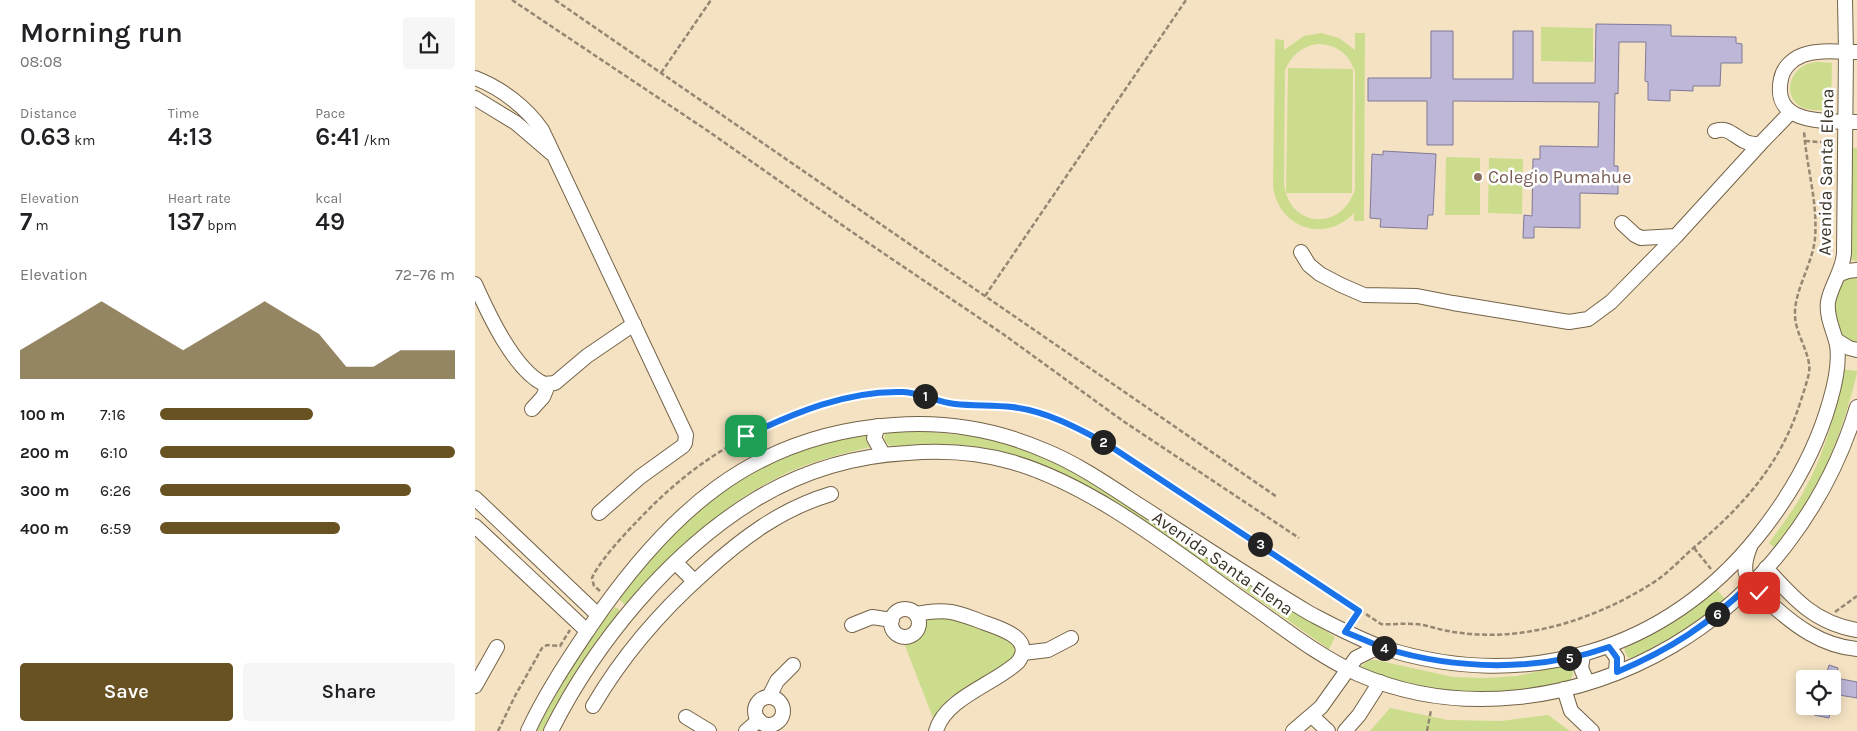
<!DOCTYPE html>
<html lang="en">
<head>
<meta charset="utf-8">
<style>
	:root { --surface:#fff; --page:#f6f6f6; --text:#202124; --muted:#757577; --accent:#685222 }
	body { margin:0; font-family:Karla,sans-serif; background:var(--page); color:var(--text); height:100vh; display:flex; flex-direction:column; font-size:19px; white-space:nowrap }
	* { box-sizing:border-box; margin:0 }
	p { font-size:16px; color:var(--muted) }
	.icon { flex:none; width:28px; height:28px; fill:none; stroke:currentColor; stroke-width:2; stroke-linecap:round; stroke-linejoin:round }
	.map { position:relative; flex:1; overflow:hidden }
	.drawer { display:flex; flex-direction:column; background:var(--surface); width:475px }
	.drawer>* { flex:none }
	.tools { position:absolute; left:1321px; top:670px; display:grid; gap:10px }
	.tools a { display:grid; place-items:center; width:45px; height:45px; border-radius:5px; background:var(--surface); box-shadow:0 2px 12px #0003; font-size:25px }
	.pin { position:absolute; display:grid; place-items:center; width:42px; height:42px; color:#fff; margin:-21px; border-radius:10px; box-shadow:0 2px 8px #0006 }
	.km { position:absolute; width:25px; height:25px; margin:-12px; border-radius:50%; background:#222; color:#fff; font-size:14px; line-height:25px; text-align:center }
	.round { display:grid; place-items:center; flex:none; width:52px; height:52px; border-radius:5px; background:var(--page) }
	.head { display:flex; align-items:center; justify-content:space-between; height:85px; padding:0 20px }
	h1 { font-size:28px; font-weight:600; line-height:38px }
	.figures { display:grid; grid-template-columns:repeat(3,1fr); gap:8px; height:85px; padding:5px 20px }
	.figures div { display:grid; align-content:center }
	.figures b { font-size:25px; font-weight:600 }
	.figures small { font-size:14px; font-weight:400 }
	.figures p { font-size:14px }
	.chart { height:140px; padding:10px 20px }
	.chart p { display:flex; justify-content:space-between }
	.chart svg { width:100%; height:90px; margin-top:5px; fill:var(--accent); opacity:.7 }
	.primary-button { display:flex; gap:10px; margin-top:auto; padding:10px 20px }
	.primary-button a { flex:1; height:58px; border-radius:5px; background:var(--accent); color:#fff; font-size:20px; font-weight:600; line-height:58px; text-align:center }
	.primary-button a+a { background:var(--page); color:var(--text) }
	ul { padding:0 20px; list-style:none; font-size:16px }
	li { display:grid; grid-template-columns:80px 60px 1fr; align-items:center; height:38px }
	li i { height:12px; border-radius:6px; background:var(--accent) }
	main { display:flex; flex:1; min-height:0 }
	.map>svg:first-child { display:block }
</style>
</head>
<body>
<main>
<section class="drawer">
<div class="head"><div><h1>Morning run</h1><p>08:08</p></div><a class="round"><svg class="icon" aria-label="share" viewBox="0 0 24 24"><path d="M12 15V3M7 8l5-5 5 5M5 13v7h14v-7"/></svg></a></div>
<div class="figures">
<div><p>Distance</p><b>0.63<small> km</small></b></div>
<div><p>Time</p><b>4:13</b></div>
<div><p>Pace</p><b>6:41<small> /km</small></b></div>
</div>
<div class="figures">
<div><p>Elevation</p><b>7<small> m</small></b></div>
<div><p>Heart rate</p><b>137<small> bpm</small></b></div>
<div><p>kcal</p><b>49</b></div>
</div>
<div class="chart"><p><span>Elevation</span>72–76 m</p>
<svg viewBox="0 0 160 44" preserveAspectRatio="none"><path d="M0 44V30L10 22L20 14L30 6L40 14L50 22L60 30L70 22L80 14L90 6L100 14L110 22L120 38L130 38L140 30L150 30L160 30V44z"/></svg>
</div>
<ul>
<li><b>100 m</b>7:16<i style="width:52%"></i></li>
<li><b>200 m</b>6:10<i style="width:100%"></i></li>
<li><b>300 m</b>6:26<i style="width:85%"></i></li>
<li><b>400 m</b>6:59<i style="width:61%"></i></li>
</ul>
<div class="primary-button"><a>Save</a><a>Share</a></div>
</section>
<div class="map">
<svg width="1382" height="731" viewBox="0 0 1382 731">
	<rect width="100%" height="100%" fill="#f5e2c3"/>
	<g fill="#cbdd8d" fill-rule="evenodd">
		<path d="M 1066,27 L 1118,28 L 1118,62 L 1066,61 Z"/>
		<path d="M 846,33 L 864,38 L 880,50 L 880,33 L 890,33 L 889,221 L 879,221 L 879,213 C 850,244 804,228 798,187 L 800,39 L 809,40 L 809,50 L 829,36 ZM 842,44 C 861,44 873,53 880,71 L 880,189 C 867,232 814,228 809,184 L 810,70 C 817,55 826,47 842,44 Z"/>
		<path d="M 1344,62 L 1357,63 L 1356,110 C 1349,110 1340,111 1332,109 C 1304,101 1313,62 1344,62 Z"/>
		<path d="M 813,68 L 878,69 L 877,193 L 811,193 Z"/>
		<path d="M 1377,148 L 1382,148 L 1382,262 L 1376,259 Z"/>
		<path d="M 971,157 L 1005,158 L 1005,215 L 970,215 Z"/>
		<path d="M 1014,158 L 1048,159 L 1047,214 L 1013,213 Z"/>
		<path d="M 1382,275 L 1382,343 C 1352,338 1352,280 1382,275 Z"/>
		<path d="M 1368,369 L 1382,371 L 1382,373 C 1370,422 1353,471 1325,513 C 1318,525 1309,537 1300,548 L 1294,543 C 1307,525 1320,508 1330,489 C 1350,452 1362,410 1368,369 Z"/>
		<path d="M 413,431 L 447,431 L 505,437 L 548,449 L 571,458 L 596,471 L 635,495 L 860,637 L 854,649 L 705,545 L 572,467 L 525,451 L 498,446 L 467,444 L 415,446 L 409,440 L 410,434 Z"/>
		<path d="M 393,436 L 396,447 C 369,453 342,460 316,471 C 250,501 198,552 151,606 L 144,599 C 195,532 254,473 337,448 C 355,442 373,437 393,436 Z"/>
		<path d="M 1242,590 L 1251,600 L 1210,630 L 1161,657 L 1153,658 L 1149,649 L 1152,646 L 1188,629 Z"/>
		<path d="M 140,607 L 144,609 L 144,613 C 113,648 90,688 70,731 L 61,731 L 86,683 L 122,628 Z"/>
		<path d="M 452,618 C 461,618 472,616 480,618 C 491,621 533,636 538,644 C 542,651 538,657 534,662 L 474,698 L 458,718 L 429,643 L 445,634 Z"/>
		<path d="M 895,660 L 901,660 L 978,677 L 1010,678 L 1042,676 L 1093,665 L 1097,669 L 1098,675 L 1095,680 C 1033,695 976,699 914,678 C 905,674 893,672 885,667 Z"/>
		<path d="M 915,708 L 973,720 L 1026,721 L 1073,715 L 1095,731 L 895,731 Z"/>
	</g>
	<g fill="#beb7d8" stroke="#7f7997">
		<path d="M 1121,24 L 1196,25 L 1196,36 L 1261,37 L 1261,43 L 1267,44 L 1267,63 L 1246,63 L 1245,86 L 1218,86 L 1218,91 L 1195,90 L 1195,101 L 1173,100 L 1173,82 L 1170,81 L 1171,42 L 1144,42 L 1143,94 L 1140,93 L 1139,166 L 1143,166 L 1143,194 L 1105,193 L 1105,228 L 1059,227 L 1059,238 L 1048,238 L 1049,215 L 1057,216 L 1058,159 L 1065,159 L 1065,146 L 1123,147 L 1124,102 L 978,101 L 978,145 L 952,145 L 952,101 L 893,101 L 893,78 L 956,78 L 956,31 L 978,31 L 978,79 L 1038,79 L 1038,31 L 1058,31 L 1058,83 L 1120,83 Z"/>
		<path d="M 908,151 L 961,154 L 958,215 L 953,215 L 952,229 L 905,227 L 906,219 L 895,218 L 897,154 L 908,155 Z"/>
		<path d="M 1354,665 L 1363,668 L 1361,678 L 1382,682 L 1382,698 L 1358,694 L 1358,678 L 1351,676 Z"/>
		<path d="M 1342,706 L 1356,706 L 1354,718 L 1339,715 Z"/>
	</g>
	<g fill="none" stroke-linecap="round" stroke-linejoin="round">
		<defs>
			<g id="minor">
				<path d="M 1382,52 C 1365,52 1344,49 1328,55 C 1317,59 1308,68 1306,79 C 1296,126 1353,121 1382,122"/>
				<path d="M 0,78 C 26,88 51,107 67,130 L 211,435 L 210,443 L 208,446 L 165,477 L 124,513"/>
				<path d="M 0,98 L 41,123 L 76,153"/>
				<path d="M 1240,131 C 1252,126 1259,136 1269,141 C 1274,144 1279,144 1285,144 L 1316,112"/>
				<path d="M 1147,223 L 1160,235 L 1166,238 L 1201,236 L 1285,144"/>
				<path d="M 826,252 L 834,265 L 845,274 L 866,285 L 889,295 L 942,296 L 978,303 L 1094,322 L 1113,319 L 1136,302 L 1201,236"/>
				<path d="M 1365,274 L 1373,271 L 1382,270"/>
				<path d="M 0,284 C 13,313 39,370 69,384 L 80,383 L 112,356 L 159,324"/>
				<path d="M 1361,340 L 1374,348 L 1382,350"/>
				<path d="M 57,409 L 68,397 L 73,385"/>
				<path d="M 403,426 L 399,438 L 408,454"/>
				<path d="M 0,498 L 123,615"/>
				<path d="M 0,526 L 112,631"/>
				<path d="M 1275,547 C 1271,557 1268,568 1272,577 C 1276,588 1287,596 1295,603 C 1320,626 1347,646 1382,649"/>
				<path d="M 201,563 L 219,581"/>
				<path d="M 1291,568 C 1319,599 1340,623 1382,630"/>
				<circle cx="430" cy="623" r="14"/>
				<path d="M 441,614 C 453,612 464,610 476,612 C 488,614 499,619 510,623 C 527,629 560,639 543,662 C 520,684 470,698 461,731"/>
				<path d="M 377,625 L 397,617 L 417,620"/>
				<path d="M 1134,647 L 1142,658 L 1141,672"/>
				<path d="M 548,653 L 573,650 L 596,638"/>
				<path d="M 1108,655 L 1106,668 L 1112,682"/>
				<path d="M 0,686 L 22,647"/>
				<path d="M 1089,689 L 1096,711 L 1117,731"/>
				<path d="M 294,697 L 302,681 L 318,665"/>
				<circle cx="294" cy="711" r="14"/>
				<path d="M 118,706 C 148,655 185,612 229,573 C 267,538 306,509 356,494"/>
				<path d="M 837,716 L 853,731"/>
				<path d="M 211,717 L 234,731"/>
				<path d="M 53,731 C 70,694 93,660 115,627 C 192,514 277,434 419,425 C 471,421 523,430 571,451 C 605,465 636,487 667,507 C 723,543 779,580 836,614 C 859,626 883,639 909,648 C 1050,693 1191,651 1283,536 C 1315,496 1341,451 1355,401 C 1360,384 1365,364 1362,345 C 1359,331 1351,317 1353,302 C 1356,285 1368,271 1369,253 L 1371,52 L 1370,0"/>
				<path d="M 76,731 C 120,643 194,553 278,501 C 325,472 377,456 432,453 C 467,450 503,452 537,462 C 619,486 698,550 767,599 C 805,625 841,655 883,674 C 985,718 1103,701 1197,646 C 1286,594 1352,506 1382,407"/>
				<path d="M 271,731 L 284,720"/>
				<path d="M 818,731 L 846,707 L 881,658 L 895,651 L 907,647"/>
				<path d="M 870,731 L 884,715 L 905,682"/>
			</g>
		</defs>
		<use href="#minor" stroke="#746348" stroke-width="16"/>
		<g stroke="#958772" stroke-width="2.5" stroke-dasharray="5 2.5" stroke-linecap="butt">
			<path d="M 37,0 L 233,131 L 377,232 L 528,334 L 648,421 L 824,538"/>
			<path d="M 80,0 L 802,497"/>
			<path d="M 186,73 L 236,0"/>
			<path d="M 1330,141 L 1358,143"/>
			<path d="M 510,296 L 711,0"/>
			<path d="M 1219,548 L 1236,569"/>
			<path d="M 125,591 L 119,586 L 117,578 C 126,557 163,520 180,503 C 227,458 270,433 331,412 C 363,400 391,392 426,392 C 444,392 460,401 477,404 C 497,407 518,404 538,407 C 572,412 603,428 632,444 L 906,624 C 917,625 927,623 938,624 C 950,624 961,629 973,631 C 1000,636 1030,636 1057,631 C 1099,624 1141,606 1176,584 C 1191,575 1203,562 1216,550 C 1267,507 1306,465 1326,400 C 1329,391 1332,382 1334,373 C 1337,355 1320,334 1320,315 C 1319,291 1338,263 1340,238 C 1343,201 1331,166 1329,130"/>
			<path d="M 1360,612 L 1382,596"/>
			<path d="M 878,621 L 884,611"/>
			<path d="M 23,731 L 40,696 L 67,648 L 72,645 L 85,646 L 95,630"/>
			<path d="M 952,731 L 956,710"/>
		</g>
		<use href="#minor" stroke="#fff" stroke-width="14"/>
	</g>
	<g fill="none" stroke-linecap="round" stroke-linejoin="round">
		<defs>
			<path id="route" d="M 271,436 C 319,413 373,390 428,392 C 446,393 462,402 480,404 C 499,406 518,405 537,407 C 571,411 603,428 632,444 L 884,611 L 870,632 C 883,637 896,643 909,648 C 980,670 1063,672 1134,647 L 1142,658 L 1142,672 C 1196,649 1233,625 1275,584 L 1284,593"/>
		</defs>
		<use href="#route" stroke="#fff" stroke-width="10"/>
		<use href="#route" stroke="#1a73e8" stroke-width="6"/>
	</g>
	<circle fill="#8d6e63" stroke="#fff" stroke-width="2" cx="1003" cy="177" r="5"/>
	<g text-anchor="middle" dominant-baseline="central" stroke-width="5" stroke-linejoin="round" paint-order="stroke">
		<g font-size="18" fill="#383024" stroke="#fff">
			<text transform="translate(1351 172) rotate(-89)">Avenida Santa Elena</text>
			<text transform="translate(748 563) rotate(35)">Avenida Santa Elena</text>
		</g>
		<g font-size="18" fill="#785e54" stroke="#fff" text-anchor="start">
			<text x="1013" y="177">Colegio Pumahue</text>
		</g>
	</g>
</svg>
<div class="tools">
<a><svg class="icon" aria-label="locate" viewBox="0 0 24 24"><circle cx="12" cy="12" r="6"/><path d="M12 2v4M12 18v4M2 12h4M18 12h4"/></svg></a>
</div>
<div class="pin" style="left:271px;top:436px;background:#1e9e55"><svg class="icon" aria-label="arrive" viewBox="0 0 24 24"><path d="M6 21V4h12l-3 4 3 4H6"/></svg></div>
<div class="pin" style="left:1284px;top:593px;background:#d93025"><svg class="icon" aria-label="check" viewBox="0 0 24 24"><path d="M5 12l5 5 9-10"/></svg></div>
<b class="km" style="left:450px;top:396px">1</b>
<b class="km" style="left:628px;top:442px">2</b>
<b class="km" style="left:785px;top:544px">3</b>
<b class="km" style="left:909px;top:648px">4</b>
<b class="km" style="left:1094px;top:658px">5</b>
<b class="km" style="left:1242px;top:614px">6</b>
</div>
</main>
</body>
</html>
